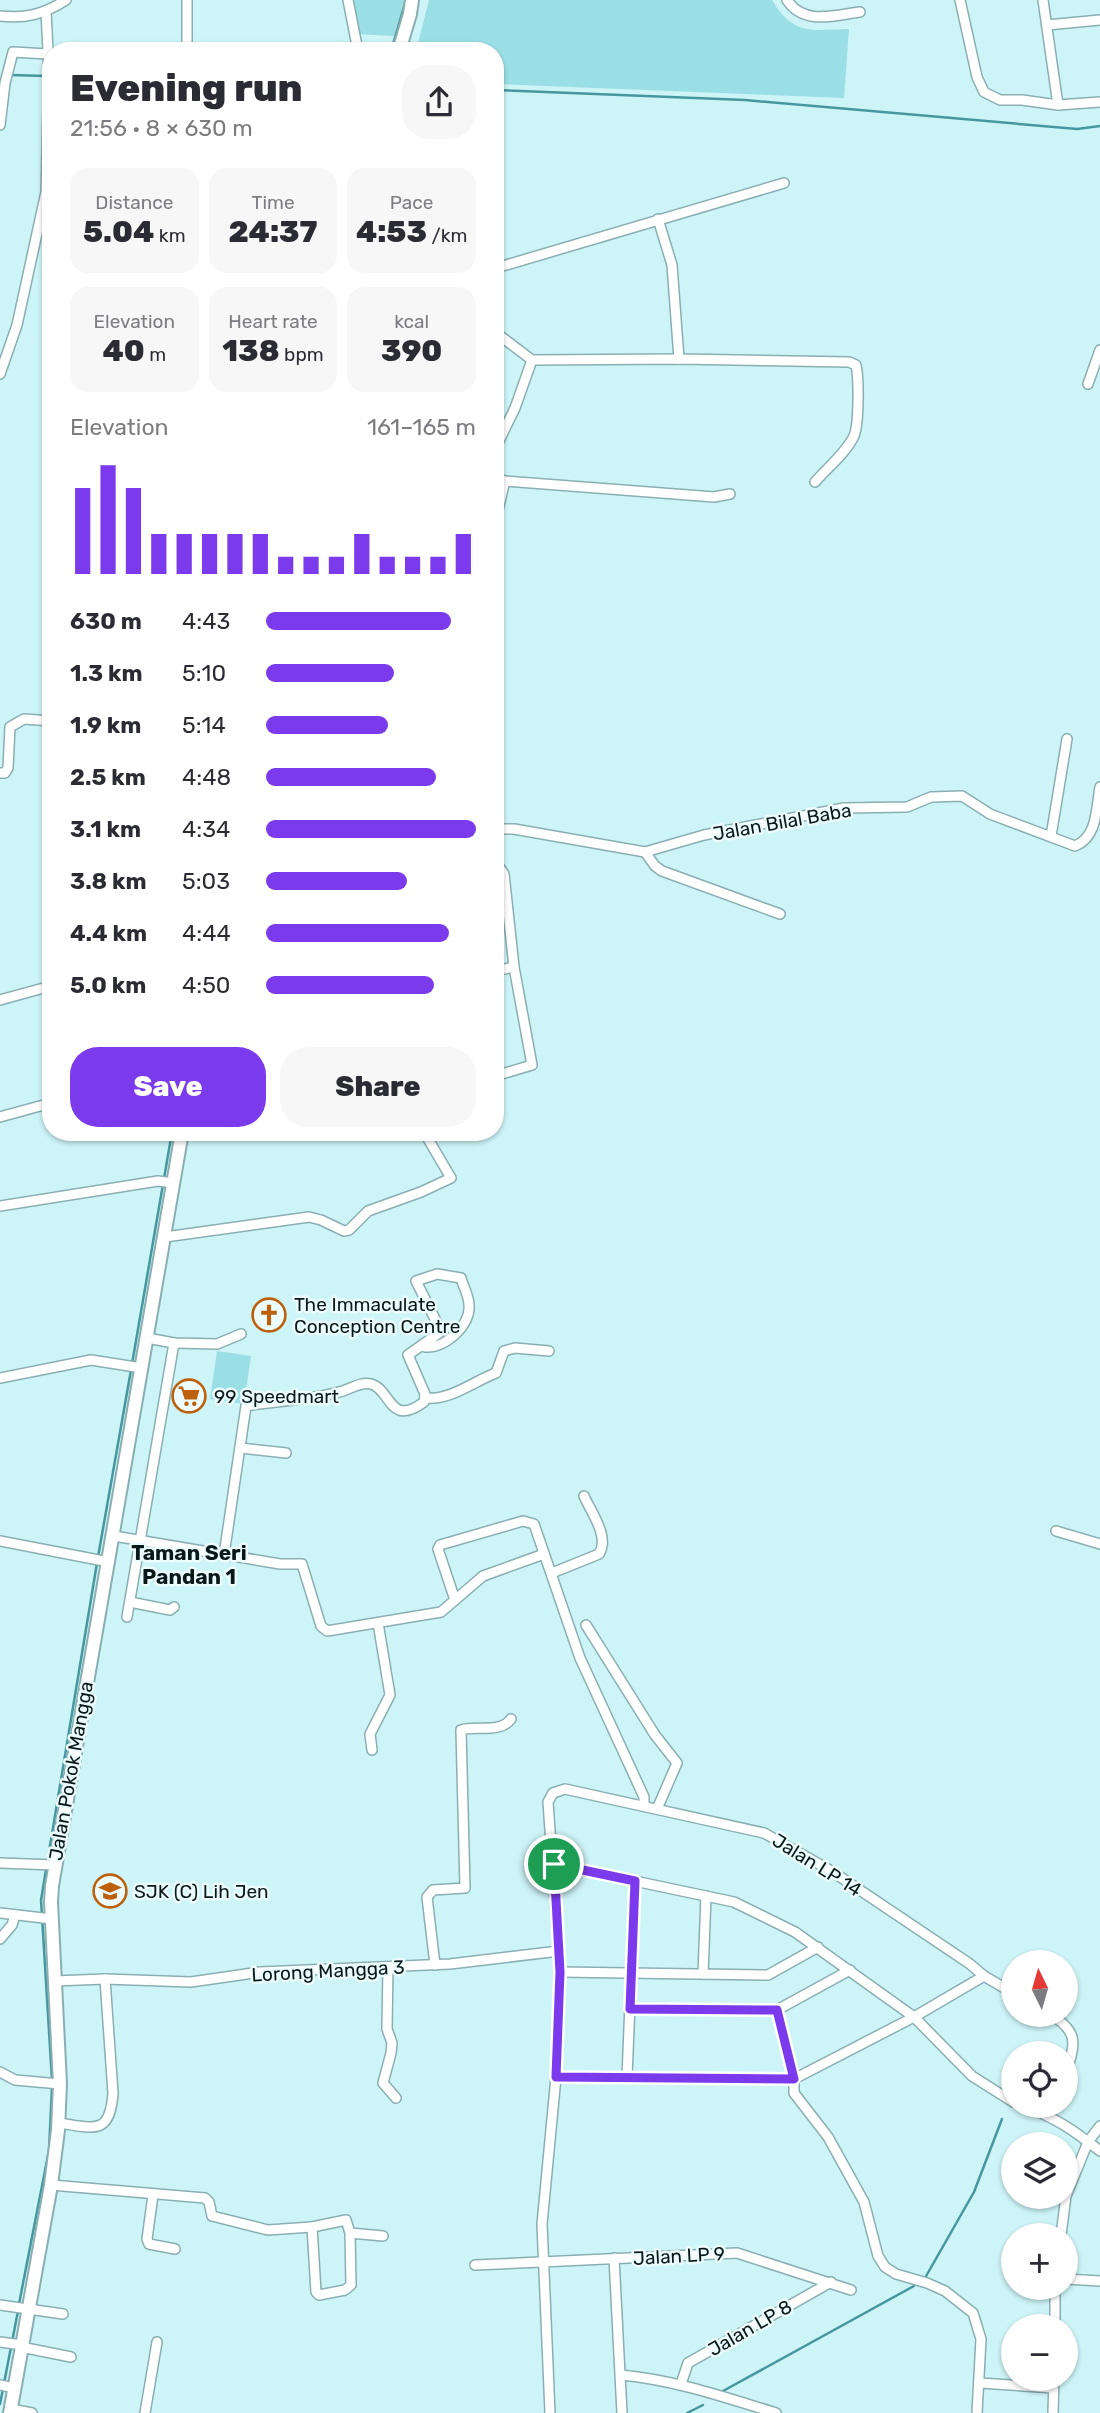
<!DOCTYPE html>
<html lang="en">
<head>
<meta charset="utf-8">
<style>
	:root { --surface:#fff; --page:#f7f7f7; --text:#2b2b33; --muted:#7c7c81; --accent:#7c3aed }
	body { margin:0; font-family:Rubik,sans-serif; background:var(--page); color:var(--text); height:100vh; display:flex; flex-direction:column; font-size:26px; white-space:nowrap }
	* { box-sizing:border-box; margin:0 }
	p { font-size:23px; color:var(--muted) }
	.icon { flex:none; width:38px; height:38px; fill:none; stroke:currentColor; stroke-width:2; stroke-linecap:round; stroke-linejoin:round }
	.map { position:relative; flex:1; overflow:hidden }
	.panel { position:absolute; left:42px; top:42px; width:462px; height:1099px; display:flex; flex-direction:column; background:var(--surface); border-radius:28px; box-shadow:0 2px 5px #0004 }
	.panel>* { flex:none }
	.needle { width:46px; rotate:355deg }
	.buttons { position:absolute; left:1001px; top:1950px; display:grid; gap:14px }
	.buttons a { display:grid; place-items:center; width:77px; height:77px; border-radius:50%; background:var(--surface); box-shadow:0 2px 5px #0004; font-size:35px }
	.pin { position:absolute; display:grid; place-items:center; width:60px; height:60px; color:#fff; margin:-30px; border:4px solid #fff; border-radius:50%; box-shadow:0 2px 7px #0007 }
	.round { display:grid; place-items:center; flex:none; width:74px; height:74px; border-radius:28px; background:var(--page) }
	.summary { display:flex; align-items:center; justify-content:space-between; height:119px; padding:0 28px }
	h1 { font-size:38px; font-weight:800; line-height:52px }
	.stats { display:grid; grid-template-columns:repeat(3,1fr); gap:10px; height:119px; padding:7px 28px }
	.stats div { display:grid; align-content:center; border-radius:18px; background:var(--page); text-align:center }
	.stats b { font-size:30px; font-weight:800 }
	.stats small { font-size:19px; font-weight:400 }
	.stats p { font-size:19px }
	.chart { height:196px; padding:14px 28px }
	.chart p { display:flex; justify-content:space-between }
	.chart svg { width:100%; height:126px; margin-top:7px; stroke:var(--accent); stroke-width:6 }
	.primary-button { display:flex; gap:14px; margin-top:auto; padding:14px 28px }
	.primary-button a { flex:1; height:80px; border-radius:28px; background:var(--accent); color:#fff; font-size:28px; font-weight:800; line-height:80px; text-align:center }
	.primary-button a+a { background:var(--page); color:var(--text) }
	ul { padding:0 28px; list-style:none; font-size:23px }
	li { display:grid; grid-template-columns:112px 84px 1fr; align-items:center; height:52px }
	li i { height:18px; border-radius:9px; background:var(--accent) }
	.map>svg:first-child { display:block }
</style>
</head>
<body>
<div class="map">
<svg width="1100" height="2413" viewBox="0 0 1100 2413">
	<rect width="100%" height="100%" fill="#cdf4f7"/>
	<g fill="#9adfe6">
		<path d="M 350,0 L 405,0 L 394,36 L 355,34 Z"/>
		<path d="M 429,0 L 772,0 C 793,36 812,30 849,29 L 844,98 L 495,84 L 495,51 L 416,51 Z"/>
		<path d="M 217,1351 L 251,1356 L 244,1404 L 210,1399 Z"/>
	</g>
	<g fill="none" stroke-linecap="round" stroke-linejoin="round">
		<g stroke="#46979f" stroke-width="2.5">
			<path d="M 391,51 L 406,0"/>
			<path d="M 10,75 L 46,76"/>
			<path d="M 495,90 L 745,100 L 1077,129 L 1100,126"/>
			<path d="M 132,1364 L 172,1132"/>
			<path d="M 98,1557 L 131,1370"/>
			<path d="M 52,2080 L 41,1900 L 97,1563"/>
			<path d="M 925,2278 L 974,2192 L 1002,2119"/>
			<path d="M 19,2304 L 49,2150 L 52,2087"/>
			<path d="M 723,2391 L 914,2286"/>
			<path d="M 0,2404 L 18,2311"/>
			<path d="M 687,2413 L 703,2405"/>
		</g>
		<defs>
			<g id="minor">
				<path d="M 348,0 L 358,51"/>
				<path d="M 787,0 C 804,26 835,15 860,12"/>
				<path d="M 960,0 L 977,77 L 984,92 L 1000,100 L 1022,100 L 1058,105 L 1100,102"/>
				<path d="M 1043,0 L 1058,105"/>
				<path d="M 0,16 C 26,19 44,14 66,0"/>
				<path d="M 1047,25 L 1100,20"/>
				<path d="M 187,51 L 187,0"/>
				<path d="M 0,125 L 5,83 L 13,52 L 48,54"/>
				<path d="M 658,219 L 672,265 L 679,359"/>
				<path d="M 496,268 L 784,183"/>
				<path d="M 495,332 L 532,360"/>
				<path d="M 532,360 L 679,359 L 849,362 L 856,365 C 859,379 859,424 854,436 C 846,453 827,468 815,482"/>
				<path d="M 0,374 L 17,325 L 46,192 L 49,70 L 46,12"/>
				<path d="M 1088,384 L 1100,350"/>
				<path d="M 495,449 L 515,408 L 532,360"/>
				<path d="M 495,478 L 505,481 L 714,497 L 730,494"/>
				<path d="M 495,522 L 505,481"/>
				<path d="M 0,773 L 5,773 L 8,768 L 10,727 L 24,719 L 51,721"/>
				<path d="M 495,829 L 514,829 L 645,852 L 704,835 L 844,808 L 907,807 L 931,797 L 962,796 L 990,814 L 1075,846 C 1098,837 1096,808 1100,787"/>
				<path d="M 1051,836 L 1067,739"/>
				<path d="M 645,852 L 655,866 L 662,871 L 780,914"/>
				<path d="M 495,861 L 504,874 L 514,967 L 532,1065 L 495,1076"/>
				<path d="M 495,971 L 514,967"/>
				<path d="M 0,1000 L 51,986"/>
				<path d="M 0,1117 L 51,1103"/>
				<path d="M 0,1206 L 158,1181 L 174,1183"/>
				<path d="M 165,1237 L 309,1217 L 321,1220 L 344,1231 L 349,1230 L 368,1211 L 421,1192 L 451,1178 L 424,1132"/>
				<path d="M 147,1338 L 174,1343 L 217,1344 L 241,1334"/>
				<path d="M 0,1378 L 91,1360 L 142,1368"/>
				<path d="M 425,1398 C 450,1401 474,1381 496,1373 L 504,1351 L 515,1348 L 549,1351"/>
				<path d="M 241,1448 L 286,1453"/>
				<path d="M 1056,1531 L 1100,1544"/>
				<path d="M 114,1536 L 280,1564 L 302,1564 L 321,1626 L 327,1631 L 441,1612 L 483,1576 L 544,1554"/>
				<path d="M 0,1541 L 109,1562"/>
				<path d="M 224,1555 L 246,1406 C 277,1401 310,1400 339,1392 C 349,1390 361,1381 371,1384 C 391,1389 389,1428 424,1402 L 425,1394 L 408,1355 L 439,1333 L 440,1329 L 416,1281 L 437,1274 L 461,1278 C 463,1286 469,1296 469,1305 C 471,1325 445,1349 425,1347 L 423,1344"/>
				<path d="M 552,1573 L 599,1554 C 610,1537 591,1512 584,1496"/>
				<path d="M 455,1600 L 438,1549 L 440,1545 L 523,1521 L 534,1524 L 580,1658 L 644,1797 L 644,1806"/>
				<path d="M 130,1602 L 170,1610 L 174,1607"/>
				<path d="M 127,1617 L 174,1343"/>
				<path d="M 586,1625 L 655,1735 L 677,1763 L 657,1809"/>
				<path d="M 372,1750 L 370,1734 L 390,1695 L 378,1623"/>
				<path d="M 0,1863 L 55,1865"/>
				<path d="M 554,1864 L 734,1902 L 795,1932 L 914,2017 L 972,2076 L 1013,2102"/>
				<path d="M 0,1913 L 52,1919"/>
				<path d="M 0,1939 L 12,1925 L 15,1915"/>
				<path d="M 435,1965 L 427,1897 L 433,1890 L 465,1888 L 461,1730 C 476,1725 500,1734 511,1719"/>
				<path d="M 388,1967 L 387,2029 L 392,2043 L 391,2053 L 383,2083 L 396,2098"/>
				<path d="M 560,1972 L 768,1975 L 818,1947"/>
				<path d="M 703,1974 L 706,1896"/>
				<path d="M 54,1981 L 105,1979 L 191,1982 L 260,1972 L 450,1964 L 559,1951"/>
				<path d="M 630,2009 L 777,2010 L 850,1970"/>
				<path d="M 777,2010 L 794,2079 L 794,2093 L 828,2137 L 864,2202 L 878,2256 L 885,2267 L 896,2274 L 927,2283 L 945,2291 L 973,2313 L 981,2339 L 977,2413"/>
				<path d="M 1050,2014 C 1081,2033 1074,2044 1066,2075"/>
				<path d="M 0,2072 L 15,2080 L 60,2084"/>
				<path d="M 556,2077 L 794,2079 L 914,2017 L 984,1976"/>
				<path d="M 627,2077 L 635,1881"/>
				<path d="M 1022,2105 C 1057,2119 1071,2128 1100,2151"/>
				<path d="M 59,2123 C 94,2128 110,2136 113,2093 L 105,1979"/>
				<path d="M 51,2185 L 205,2198 L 209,2202 L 212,2216 L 268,2230 L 312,2227"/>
				<path d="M 153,2195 L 147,2239 L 149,2244 L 175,2249"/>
				<path d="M 1066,2196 L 1088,2142 L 1100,2126"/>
				<path d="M 350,2233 L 351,2285 L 345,2290 L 319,2295 L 316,2292 L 312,2227 L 346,2220 L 350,2233 L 383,2236"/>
				<path d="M 1061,2235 L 1066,2196"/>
				<path d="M 614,2258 L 622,2413"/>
				<path d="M 475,2265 L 737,2253 L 851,2290"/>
				<path d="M 1066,2279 L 1100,2281"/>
				<path d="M 0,2305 L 63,2314"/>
				<path d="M 1055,2326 L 1055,2287"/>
				<path d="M 0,2342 L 22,2345"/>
				<path d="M 21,2347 L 71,2357"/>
				<path d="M 621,2375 C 675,2380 724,2397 776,2413"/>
				<path d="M 980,2383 L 1053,2388"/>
				<path d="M 681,2384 L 688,2363 L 831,2282"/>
				<path d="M 0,2385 L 14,2388"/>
				<path d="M 11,2409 L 32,2413"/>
				<path d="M 145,2413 L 157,2342"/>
				<path d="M 550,2413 L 542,2224 L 556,2077 L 560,1972 L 548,1802 L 553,1793 L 565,1789 L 764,1833 L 833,1872 L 970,1964 L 984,1976 L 1013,1993"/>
				<path d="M 1053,2413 L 1054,2378"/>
			</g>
			<g id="secondary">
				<path d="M 399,51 L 410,14 L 412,0"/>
				<path d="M 10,2413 L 51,2185 L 58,2130 L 60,2084 L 51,1902 L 52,1886 L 182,1132"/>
			</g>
		</defs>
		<use href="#minor" stroke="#8aafb3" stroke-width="12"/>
		<use href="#secondary" stroke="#8aafb3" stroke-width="16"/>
		<use href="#minor" stroke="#fff" stroke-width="9"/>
		<use href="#secondary" stroke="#fff" stroke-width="12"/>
	</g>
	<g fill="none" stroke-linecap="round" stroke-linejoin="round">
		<defs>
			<path id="route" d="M 554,1864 L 635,1881 L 630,2009 L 777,2010 L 794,2079 L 556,2077 L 560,1972 Z"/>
		</defs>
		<use href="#route" stroke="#fff" stroke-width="14"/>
		<use href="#route" stroke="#7c3aed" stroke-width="9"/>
	</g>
	<defs>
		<symbol id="church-ring" viewBox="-11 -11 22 22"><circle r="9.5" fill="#ecfcfd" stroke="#bc600b" stroke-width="1.5"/><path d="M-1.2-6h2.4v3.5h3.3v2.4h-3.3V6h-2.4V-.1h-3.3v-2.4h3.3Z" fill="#bc600b"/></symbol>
		<symbol id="supermarket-ring" viewBox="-11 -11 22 22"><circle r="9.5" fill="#ecfcfd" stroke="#bc600b" stroke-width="1.5"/><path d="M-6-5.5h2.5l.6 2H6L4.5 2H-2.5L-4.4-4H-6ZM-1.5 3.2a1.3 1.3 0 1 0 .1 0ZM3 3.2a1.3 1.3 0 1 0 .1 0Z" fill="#bc600b"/></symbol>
		<symbol id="school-ring" viewBox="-11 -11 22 22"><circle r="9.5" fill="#ecfcfd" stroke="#bc600b" stroke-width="1.5"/><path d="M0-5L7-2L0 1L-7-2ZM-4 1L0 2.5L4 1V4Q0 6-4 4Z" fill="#bc600b"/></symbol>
	</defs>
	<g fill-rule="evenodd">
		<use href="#church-ring" x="250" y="1296" width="38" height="38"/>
		<use href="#supermarket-ring" x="170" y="1377" width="38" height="38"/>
		<use href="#school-ring" x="91" y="1872" width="38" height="38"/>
	</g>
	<g text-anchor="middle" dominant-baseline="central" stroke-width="5" stroke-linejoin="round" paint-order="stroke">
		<g font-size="19" fill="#091819" stroke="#ecfcfd">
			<text transform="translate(782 822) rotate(-10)">Jalan Bilal Baba</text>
			<text transform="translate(71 1771) rotate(-80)">Jalan Pokok Mangga</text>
			<text transform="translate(817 1865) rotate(32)">Jalan LP 14</text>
			<text transform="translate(328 1971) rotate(-3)">Lorong Mangga 3</text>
			<text transform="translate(679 2256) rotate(-3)">Jalan LP 9</text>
			<text transform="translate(750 2328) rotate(-30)">Jalan LP 8</text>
		</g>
		<g font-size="19" fill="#091819" stroke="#ecfcfd" text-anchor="start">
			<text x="294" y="1304">The Immaculate<tspan x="294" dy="22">Conception Centre</tspan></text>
			<text x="214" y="1396">99 Speedmart</text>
			<text x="134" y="1891">SJK (C) Lih Jen</text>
		</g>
		<g font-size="21" font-weight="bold" fill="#091819" stroke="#ecfcfd">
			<text x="189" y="1552">Taman Seri<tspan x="189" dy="24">Pandan 1</tspan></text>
		</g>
	</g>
</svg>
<div class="buttons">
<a><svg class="needle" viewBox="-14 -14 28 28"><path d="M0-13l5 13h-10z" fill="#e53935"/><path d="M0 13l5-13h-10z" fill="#7c7c81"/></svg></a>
<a><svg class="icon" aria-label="locate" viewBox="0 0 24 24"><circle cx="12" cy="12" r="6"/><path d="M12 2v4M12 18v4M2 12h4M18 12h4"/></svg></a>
<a><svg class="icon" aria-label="layers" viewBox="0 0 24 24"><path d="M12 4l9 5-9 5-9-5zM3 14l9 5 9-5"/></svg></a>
<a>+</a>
<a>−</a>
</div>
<div class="pin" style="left:554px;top:1864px;background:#1e9e55"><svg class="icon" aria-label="arrive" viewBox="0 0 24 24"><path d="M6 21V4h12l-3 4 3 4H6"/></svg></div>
<section class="panel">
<div class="summary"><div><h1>Evening run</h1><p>21:56 · 8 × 630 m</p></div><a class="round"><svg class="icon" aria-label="share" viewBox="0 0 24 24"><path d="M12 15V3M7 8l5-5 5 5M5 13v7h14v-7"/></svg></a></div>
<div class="stats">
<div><p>Distance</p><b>5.04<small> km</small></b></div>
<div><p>Time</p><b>24:37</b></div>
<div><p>Pace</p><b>4:53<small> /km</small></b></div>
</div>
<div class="stats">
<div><p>Elevation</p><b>40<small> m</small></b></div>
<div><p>Heart rate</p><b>138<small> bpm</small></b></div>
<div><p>kcal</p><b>390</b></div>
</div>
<div class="chart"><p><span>Elevation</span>161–165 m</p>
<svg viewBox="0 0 160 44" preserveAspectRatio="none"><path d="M5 44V14M15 44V6M25 44V14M35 44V30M45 44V30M55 44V30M65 44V30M75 44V30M85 44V38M95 44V38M105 44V38M115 44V30M125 44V38M135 44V38M145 44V38M155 44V30"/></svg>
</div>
<ul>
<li><b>630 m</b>4:43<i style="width:88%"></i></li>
<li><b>1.3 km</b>5:10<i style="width:61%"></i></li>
<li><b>1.9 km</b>5:14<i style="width:58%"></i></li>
<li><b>2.5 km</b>4:48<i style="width:81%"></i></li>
<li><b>3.1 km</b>4:34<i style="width:100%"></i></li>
<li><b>3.8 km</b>5:03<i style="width:67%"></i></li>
<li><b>4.4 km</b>4:44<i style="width:87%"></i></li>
<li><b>5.0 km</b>4:50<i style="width:80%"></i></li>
</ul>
<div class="primary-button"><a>Save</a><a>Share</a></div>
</section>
</div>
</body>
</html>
